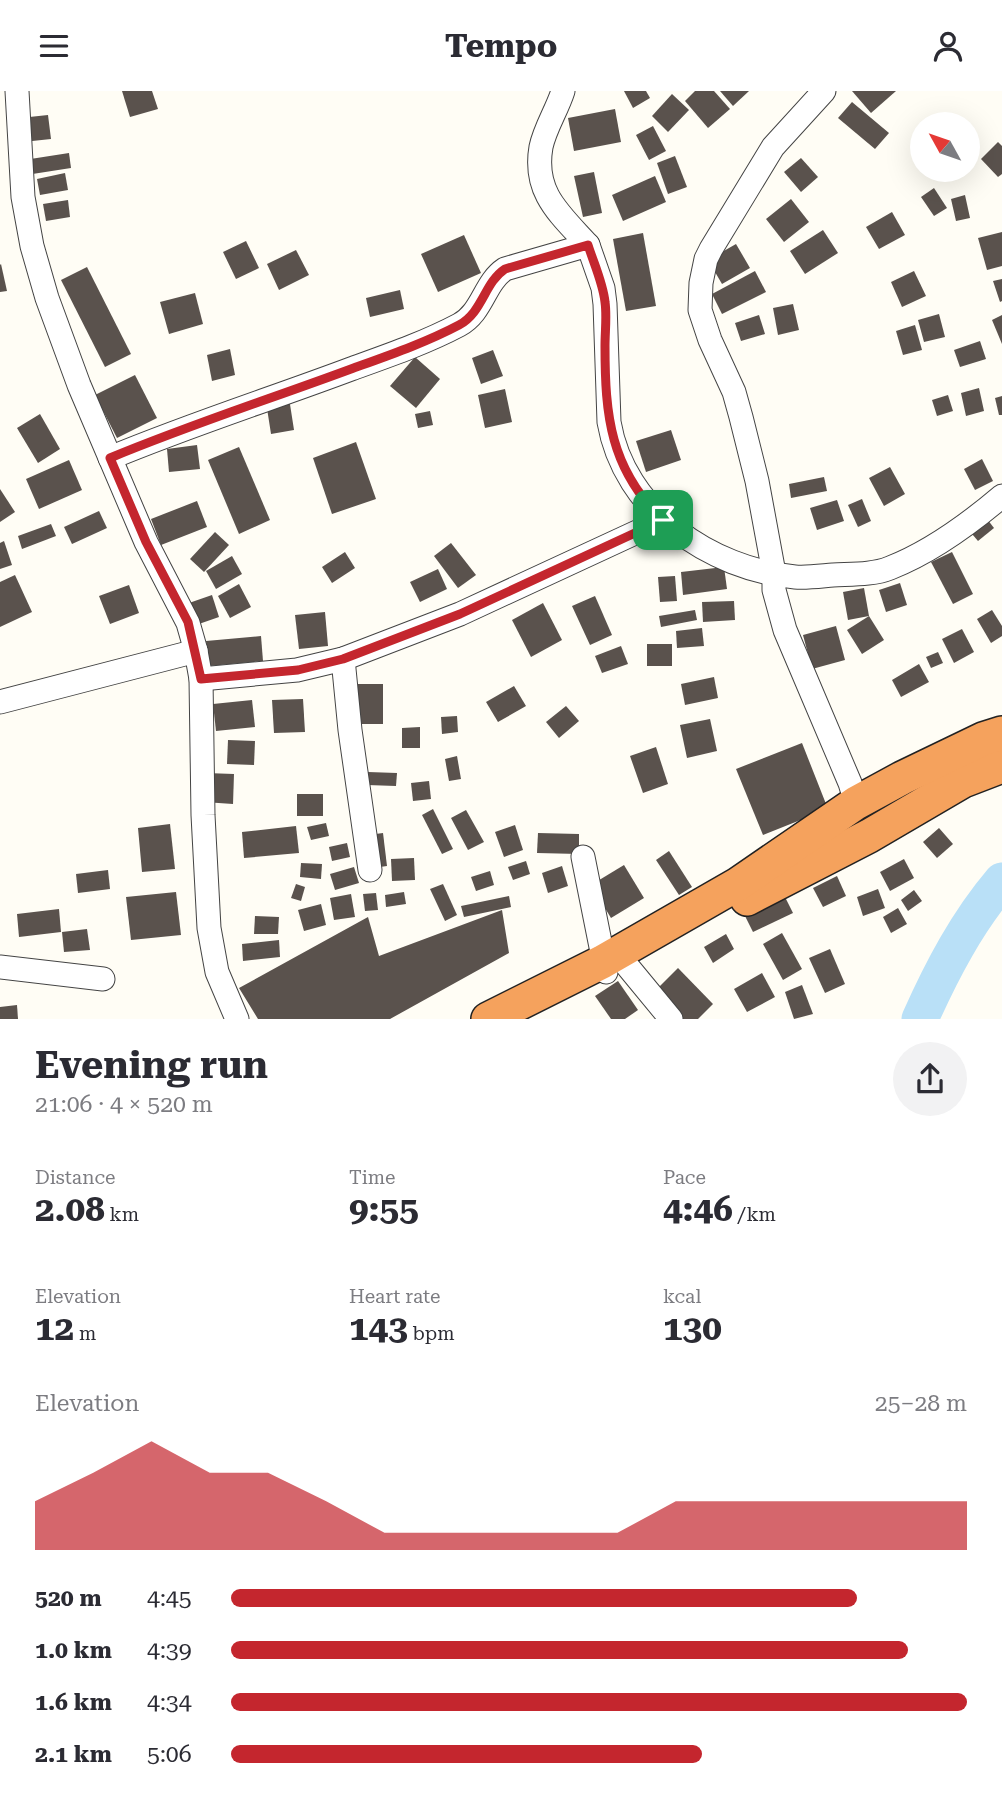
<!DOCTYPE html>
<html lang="en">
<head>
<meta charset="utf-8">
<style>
	:root { --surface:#fff; --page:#f2f2f3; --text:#2b2b33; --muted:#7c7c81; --accent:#c4262e }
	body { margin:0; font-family:"Roboto Serif",serif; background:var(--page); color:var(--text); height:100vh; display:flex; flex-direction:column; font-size:26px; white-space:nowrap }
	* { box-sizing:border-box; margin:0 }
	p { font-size:23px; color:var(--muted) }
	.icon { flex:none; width:38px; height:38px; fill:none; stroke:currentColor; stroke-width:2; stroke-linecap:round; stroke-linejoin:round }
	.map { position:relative; height:928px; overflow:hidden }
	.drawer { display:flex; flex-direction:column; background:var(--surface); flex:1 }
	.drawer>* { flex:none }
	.needle { width:46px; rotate:310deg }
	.fabs { position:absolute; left:910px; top:21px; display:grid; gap:14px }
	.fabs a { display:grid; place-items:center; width:70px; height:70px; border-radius:50%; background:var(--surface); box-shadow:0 7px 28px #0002; font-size:35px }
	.pin { position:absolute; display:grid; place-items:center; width:60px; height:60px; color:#fff; margin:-30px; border-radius:14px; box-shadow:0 4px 10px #0006 }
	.round { display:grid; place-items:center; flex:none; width:74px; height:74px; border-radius:37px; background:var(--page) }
	.summary { display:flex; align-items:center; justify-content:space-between; height:119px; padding:0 35px }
	h1 { font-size:38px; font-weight:700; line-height:52px }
	.metrics { display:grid; grid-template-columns:repeat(3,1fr); gap:10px; height:119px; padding:7px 35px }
	.metrics div { display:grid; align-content:center }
	.metrics b { font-size:35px; font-weight:700 }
	.metrics small { font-size:19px; font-weight:400 }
	.metrics p { font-size:19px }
	.chart { height:196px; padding:14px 35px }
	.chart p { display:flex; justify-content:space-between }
	.chart svg { width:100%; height:126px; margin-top:7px; fill:var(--accent); opacity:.7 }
	ul { padding:0 35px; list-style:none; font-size:23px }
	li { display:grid; grid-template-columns:112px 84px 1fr; align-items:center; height:52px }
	li i { height:18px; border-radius:9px; background:var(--accent) }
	header { display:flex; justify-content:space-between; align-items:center; height:91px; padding:0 35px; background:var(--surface); font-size:32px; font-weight:700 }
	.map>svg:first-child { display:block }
</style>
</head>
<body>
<header><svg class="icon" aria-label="menu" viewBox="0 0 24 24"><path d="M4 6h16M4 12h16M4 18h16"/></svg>Tempo<svg class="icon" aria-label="person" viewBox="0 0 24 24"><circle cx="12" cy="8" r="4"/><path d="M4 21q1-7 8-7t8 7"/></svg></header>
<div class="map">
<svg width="1002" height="928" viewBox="0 0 1002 928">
	<rect width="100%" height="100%" fill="#fffdf5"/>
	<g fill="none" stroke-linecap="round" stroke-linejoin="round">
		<path stroke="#b9e0f7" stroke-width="37" d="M 920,928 C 942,879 967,831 1002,790"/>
	</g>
	<g fill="#5a524d">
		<path d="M 122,0 L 152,0 L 158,18 L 130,26 Z"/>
		<path d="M 624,0 L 646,0 L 650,7 L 633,17 Z"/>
		<path d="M 695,0 L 714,0 L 730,18 L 708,37 L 685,10 Z"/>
		<path d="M 720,0 L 749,0 L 733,15 Z"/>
		<path d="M 852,0 L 896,0 L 871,22 Z"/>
		<path d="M 672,3 L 689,19 L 668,41 L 652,25 Z"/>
		<path d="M 852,11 L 889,42 L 875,58 L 838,27 Z"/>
		<path d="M 615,18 L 621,51 L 574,60 L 568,27 Z"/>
		<path d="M 48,24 L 51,48 L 23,51 L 20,27 Z"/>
		<path d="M 653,35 L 666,60 L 649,69 L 636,44 Z"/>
		<path d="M 998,51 L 1002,55 L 1002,83 L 998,86 L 981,68 Z"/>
		<path d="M 69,62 L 71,77 L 26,84 L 24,69 Z"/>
		<path d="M 675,65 L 687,96 L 668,103 L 657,72 Z"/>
		<path d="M 801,67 L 818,86 L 801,101 L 784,81 Z"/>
		<path d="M 594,81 L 602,122 L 583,126 L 574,85 Z"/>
		<path d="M 65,82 L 68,99 L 40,104 L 37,88 Z"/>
		<path d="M 655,85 L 666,111 L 623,130 L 612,104 Z"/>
		<path d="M 934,97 L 947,117 L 934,125 L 921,106 Z"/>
		<path d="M 965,104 L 970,127 L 956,130 L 951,108 Z"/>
		<path d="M 791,108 L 809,131 L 784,151 L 766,128 Z"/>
		<path d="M 68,109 L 70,126 L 46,130 L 43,113 Z"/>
		<path d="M 892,121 L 905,144 L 879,158 L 866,136 Z"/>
		<path d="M 823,139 L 838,162 L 805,183 L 790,160 Z"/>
		<path d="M 1002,141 L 1002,175 L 987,179 L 978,147 Z"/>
		<path d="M 643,142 L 656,215 L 626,220 L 613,148 Z"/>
		<path d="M 464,144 L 481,182 L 438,201 L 421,163 Z"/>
		<path d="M 246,150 L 259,177 L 236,188 L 223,161 Z"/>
		<path d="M 736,153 L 750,177 L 722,193 L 708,169 Z"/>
		<path d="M 296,159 L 309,184 L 279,199 L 267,173 Z"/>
		<path d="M 1,173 L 7,200 L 0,201 L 0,174 Z"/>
		<path d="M 87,176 L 131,263 L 105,276 L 61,189 Z"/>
		<path d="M 755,180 L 766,201 L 722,223 L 712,203 Z"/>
		<path d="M 914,180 L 926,205 L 902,216 L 891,191 Z"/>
		<path d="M 1002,188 L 1002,210 L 1000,211 L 993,190 Z"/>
		<path d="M 400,199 L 404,218 L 370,226 L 366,207 Z"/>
		<path d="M 195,202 L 203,233 L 169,243 L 160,211 Z"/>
		<path d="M 793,213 L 799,239 L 778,244 L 773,217 Z"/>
		<path d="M 939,223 L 945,246 L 924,251 L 918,229 Z"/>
		<path d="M 759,224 L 765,243 L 741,250 L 735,232 Z"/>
		<path d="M 1002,224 L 1002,253 L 992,229 Z"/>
		<path d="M 915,234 L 922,259 L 903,264 L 896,240 Z"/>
		<path d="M 980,250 L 986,268 L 960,276 L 954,259 Z"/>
		<path d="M 230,258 L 235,284 L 212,290 L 207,264 Z"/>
		<path d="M 493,259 L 503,285 L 481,293 L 472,267 Z"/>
		<path d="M 415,266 L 440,288 L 416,317 L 390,295 Z"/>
		<path d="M 135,284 L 157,327 L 117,347 L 95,304 Z"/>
		<path d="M 979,297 L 984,320 L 966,325 L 961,302 Z"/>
		<path d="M 505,298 L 512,331 L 485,337 L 478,304 Z"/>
		<path d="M 948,304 L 953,320 L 937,325 L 932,309 Z"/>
		<path d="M 1002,305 L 1002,324 L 999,324 L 995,307 Z"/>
		<path d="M 289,307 L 294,339 L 271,343 L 266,311 Z"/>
		<path d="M 430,320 L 433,334 L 418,337 L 415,323 Z"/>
		<path d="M 40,323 L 60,358 L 38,372 L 17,337 Z"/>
		<path d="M 671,339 L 681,369 L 646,381 L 636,350 Z"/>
		<path d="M 356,351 L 376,408 L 332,423 L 313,367 Z"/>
		<path d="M 197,354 L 200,378 L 169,381 L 167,358 Z"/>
		<path d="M 239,356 L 270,429 L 239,443 L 208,369 Z"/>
		<path d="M 982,368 L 993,390 L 975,399 L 964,378 Z"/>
		<path d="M 69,369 L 82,399 L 39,418 L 26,388 Z"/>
		<path d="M 890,376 L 905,403 L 884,415 L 869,387 Z"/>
		<path d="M 824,386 L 827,400 L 791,407 L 789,393 Z"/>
		<path d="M 0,398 L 15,421 L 0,431 Z"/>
		<path d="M 862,408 L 871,430 L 858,436 L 848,414 Z"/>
		<path d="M 837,409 L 844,430 L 817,439 L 810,417 Z"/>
		<path d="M 197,410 L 207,436 L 161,454 L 151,428 Z"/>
		<path d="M 99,420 L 107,437 L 72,453 L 64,436 Z"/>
		<path d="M 984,424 L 994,437 L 978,450 L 967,437 Z"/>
		<path d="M 51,433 L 56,445 L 22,458 L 18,445 Z"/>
		<path d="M 215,441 L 229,454 L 204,481 L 190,468 Z"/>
		<path d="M 4,450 L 12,474 L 0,478 L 0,452 Z"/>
		<path d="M 451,452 L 476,484 L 458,497 L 434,465 Z"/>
		<path d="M 345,461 L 355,477 L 332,492 L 322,476 Z"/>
		<path d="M 952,461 L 973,503 L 953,513 L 931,471 Z"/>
		<path d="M 232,465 L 242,483 L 216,498 L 206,480 Z"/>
		<path d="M 724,476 L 727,498 L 683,504 L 681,481 Z"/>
		<path d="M 438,478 L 447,498 L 420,511 L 410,491 Z"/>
		<path d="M 15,484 L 32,521 L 0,536 L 0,491 Z"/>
		<path d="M 675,485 L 677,510 L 660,511 L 658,486 Z"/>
		<path d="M 900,492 L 907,514 L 886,521 L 879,499 Z"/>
		<path d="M 239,493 L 251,516 L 230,527 L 218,505 Z"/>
		<path d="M 129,494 L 139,522 L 110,533 L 99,505 Z"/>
		<path d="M 864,497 L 869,525 L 848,529 L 843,501 Z"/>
		<path d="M 212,504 L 219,526 L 196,534 L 189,512 Z"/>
		<path d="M 595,505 L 612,544 L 590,554 L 572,515 Z"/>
		<path d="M 734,510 L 735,529 L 703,531 L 702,511 Z"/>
		<path d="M 543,512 L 562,549 L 531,566 L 512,529 Z"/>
		<path d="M 695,519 L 697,529 L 661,536 L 659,525 Z"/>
		<path d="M 992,519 L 1002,535 L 1002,545 L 991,552 L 977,528 Z"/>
		<path d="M 325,521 L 328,555 L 299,558 L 295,524 Z"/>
		<path d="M 869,525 L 884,549 L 862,563 L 847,539 Z"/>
		<path d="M 836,535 L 845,569 L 812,578 L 803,544 Z"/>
		<path d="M 702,537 L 704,555 L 677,557 L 676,540 Z"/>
		<path d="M 962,538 L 974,561 L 954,572 L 942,548 Z"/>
		<path d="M 261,545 L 263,570 L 209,575 L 206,550 Z"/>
		<rect x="647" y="553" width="25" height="22"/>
		<path d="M 621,555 L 628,573 L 602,582 L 595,565 Z"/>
		<path d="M 938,561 L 943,572 L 931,577 L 926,566 Z"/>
		<path d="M 919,573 L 929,591 L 901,606 L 892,589 Z"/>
		<path d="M 714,586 L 718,607 L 685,614 L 681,593 Z"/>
		<path d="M 355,593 L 383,593 L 383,633 L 354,633 Z"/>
		<path d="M 514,595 L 526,615 L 498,631 L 486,611 Z"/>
		<path d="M 303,608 L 305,641 L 274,642 L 272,609 Z"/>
		<path d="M 252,609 L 255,636 L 216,640 L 213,613 Z"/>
		<path d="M 566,615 L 579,630 L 559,647 L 546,631 Z"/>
		<path d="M 457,625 L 458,641 L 442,643 L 441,626 Z"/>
		<path d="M 710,628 L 717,660 L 687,667 L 680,634 Z"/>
		<path d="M 420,636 L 420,657 L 402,657 L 402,637 Z"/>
		<path d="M 228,649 L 255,650 L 254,674 L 227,673 Z"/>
		<path d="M 802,652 L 828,718 L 763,744 L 736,678 Z"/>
		<path d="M 656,656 L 668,693 L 643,702 L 630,665 Z"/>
		<path d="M 457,665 L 461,688 L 449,690 L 445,668 Z"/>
		<path d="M 368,681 L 397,682 L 396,695 L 367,694 Z"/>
		<path d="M 206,682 L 234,683 L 233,713 L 204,711 Z"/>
		<path d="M 429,690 L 431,708 L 413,710 L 411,692 Z"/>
		<rect x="297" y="703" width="26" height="22"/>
		<path d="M 433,718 L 453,758 L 442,763 L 422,724 Z"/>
		<path d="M 466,719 L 484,751 L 468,759 L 451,727 Z"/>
		<path d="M 326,732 L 329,745 L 311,749 L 307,736 Z"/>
		<path d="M 170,733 L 175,778 L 142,781 L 138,737 Z"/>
		<path d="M 515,734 L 523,759 L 504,766 L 495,741 Z"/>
		<path d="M 296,735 L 299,762 L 244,767 L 242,741 Z"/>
		<path d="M 939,737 L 953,753 L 937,767 L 923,751 Z"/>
		<path d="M 383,742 L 387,775 L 373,777 L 368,744 Z"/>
		<path d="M 538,742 L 579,743 L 579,763 L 537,762 Z"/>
		<path d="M 347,752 L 350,766 L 332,770 L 329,756 Z"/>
		<path d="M 669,760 L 692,796 L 679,804 L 656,769 Z"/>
		<path d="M 414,767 L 415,789 L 392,790 L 391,768 Z"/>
		<path d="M 904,768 L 914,787 L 890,800 L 880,781 Z"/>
		<path d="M 526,770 L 530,783 L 513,789 L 508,776 Z"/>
		<path d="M 301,772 L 322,773 L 321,788 L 300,786 Z"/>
		<path d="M 624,774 L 644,807 L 611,827 L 591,794 Z"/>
		<path d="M 562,775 L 568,795 L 548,802 L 542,782 Z"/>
		<path d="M 354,776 L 359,792 L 335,799 L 330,783 Z"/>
		<path d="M 108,779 L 110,798 L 78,802 L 76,783 Z"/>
		<path d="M 490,780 L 494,794 L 476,800 L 471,786 Z"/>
		<path d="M 837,785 L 846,805 L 823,816 L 813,797 Z"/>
		<path d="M 296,793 L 305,796 L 301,810 L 291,807 Z"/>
		<path d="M 443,793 L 457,824 L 445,830 L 430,798 Z"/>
		<path d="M 878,798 L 885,817 L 863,825 L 857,806 Z"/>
		<path d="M 914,799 L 922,810 L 908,820 L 901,809 Z"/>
		<path d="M 176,801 L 181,844 L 131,849 L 126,806 Z"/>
		<path d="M 404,801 L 406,813 L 386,816 L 385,804 Z"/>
		<path d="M 376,802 L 378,819 L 365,820 L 363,803 Z"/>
		<path d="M 351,803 L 355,826 L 334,829 L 330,807 Z"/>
		<path d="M 509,805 L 511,816 L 464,826 L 461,815 Z"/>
		<path d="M 785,806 L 793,822 L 753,841 L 745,825 Z"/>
		<path d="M 321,813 L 326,834 L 304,840 L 298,819 Z"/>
		<path d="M 898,817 L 907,833 L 891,842 L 883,826 Z"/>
		<path d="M 59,818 L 61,841 L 19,846 L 17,823 Z"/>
		<path d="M 502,819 L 509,862 L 390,928 L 258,928 L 239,897 L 368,826 L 379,865 Z"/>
		<path d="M 255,825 L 279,826 L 278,843 L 254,843 Z"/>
		<path d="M 87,838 L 90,859 L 64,861 L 62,841 Z"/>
		<path d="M 782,842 L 802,878 L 783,889 L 763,853 Z"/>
		<path d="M 726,843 L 734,858 L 713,872 L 704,856 Z"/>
		<path d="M 279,849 L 280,866 L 243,870 L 242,853 Z"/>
		<path d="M 830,858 L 845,893 L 825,902 L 809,867 Z"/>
		<path d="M 678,877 L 713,913 L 698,928 L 678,928 L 653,902 Z"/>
		<path d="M 762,882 L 775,906 L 747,921 L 734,898 Z"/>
		<path d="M 618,890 L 638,919 L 625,928 L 611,928 L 595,905 Z"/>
		<path d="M 802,894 L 813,923 L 794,928 L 785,901 Z"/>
		<path d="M 17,914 L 18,928 L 0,928 L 0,916 Z"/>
	</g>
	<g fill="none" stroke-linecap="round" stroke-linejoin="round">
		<defs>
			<g id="minor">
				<path d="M 17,0 L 23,106 L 32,155 L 47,207 L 79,294 L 146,451 L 188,532 L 196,560 L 201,588 L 203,724 L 209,837 L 217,881 L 237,928"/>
				<path d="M 824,0 L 773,56 L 711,158 L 706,168 L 701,192 L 700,219 L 710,249 L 734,301 L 741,326 L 757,390 L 774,482 L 774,499 L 785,539 L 850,692 L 856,712"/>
				<path d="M 588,154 L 603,197 L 605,213 L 609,331 C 624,419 710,478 795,486 C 807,487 821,485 833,484 C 851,483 873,484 890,477 C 931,461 969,433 1002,405"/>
				<path d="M 110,367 C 189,334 271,308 351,278 C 387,265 425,252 459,234 C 483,221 484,192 505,178 L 588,154 C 560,123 533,102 541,56 C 545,37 557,19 563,0"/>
				<path d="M 343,568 L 350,639 L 370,779"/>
				<path d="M 201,588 L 297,579 L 343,568 L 460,523 L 663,429"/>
				<path d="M 0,611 L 196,560"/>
				<path d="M 583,766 L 606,881"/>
				<path d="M 624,871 L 671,928"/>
				<path d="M 0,876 L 103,888"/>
			</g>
			<g id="highway">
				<path d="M 747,808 L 869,745 L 963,690 L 1002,675"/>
				<path d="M 488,928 L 602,871 L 738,793 L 856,712 L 902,687 L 983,648 L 1002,642"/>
			</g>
		</defs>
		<use href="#minor" stroke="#444" stroke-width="25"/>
		<use href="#highway" stroke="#222" stroke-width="36"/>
		<use href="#minor" stroke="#fff" stroke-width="23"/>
		<use href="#highway" stroke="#f5a25d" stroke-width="33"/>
	</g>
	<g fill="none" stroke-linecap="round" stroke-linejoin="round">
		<defs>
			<path id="route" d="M 588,154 C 594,173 603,192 605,211 C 607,225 605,240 605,255 C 605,324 610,378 663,429 L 460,523 L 343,568 L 298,579 L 201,588 L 188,531 L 146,451 L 110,367 C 189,334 270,308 351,278 C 387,265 425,252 459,234 C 483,221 484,192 505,178 Z"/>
		</defs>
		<use href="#route" stroke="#fff" stroke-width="14"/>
		<use href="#route" stroke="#c4262e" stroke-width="9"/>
	</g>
</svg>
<div class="fabs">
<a><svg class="needle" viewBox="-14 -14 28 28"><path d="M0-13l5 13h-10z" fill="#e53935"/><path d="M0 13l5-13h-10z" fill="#7c7c81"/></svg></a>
</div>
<div class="pin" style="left:663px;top:429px;background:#1e9e55"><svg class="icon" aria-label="arrive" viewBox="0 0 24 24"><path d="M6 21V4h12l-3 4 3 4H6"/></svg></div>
</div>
<section class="drawer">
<div class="summary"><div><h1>Evening run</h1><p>21:06 · 4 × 520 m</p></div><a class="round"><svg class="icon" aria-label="share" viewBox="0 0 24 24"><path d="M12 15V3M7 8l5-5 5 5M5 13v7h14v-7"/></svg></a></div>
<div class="metrics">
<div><p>Distance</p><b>2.08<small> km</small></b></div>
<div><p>Time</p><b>9:55</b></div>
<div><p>Pace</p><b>4:46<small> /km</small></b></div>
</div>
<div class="metrics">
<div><p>Elevation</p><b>12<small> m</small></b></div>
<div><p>Heart rate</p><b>143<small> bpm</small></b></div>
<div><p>kcal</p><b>130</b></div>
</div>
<div class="chart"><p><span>Elevation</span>25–28 m</p>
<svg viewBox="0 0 160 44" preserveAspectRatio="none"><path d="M0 44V27L10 17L20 6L30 17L40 17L50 27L60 38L70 38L80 38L90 38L100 38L110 27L120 27L130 27L140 27L150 27L160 27V44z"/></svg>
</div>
<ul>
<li><b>520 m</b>4:45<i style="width:85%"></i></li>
<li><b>1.0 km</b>4:39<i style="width:92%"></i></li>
<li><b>1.6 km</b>4:34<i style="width:100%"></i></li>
<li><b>2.1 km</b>5:06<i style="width:64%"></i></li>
</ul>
</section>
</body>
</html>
